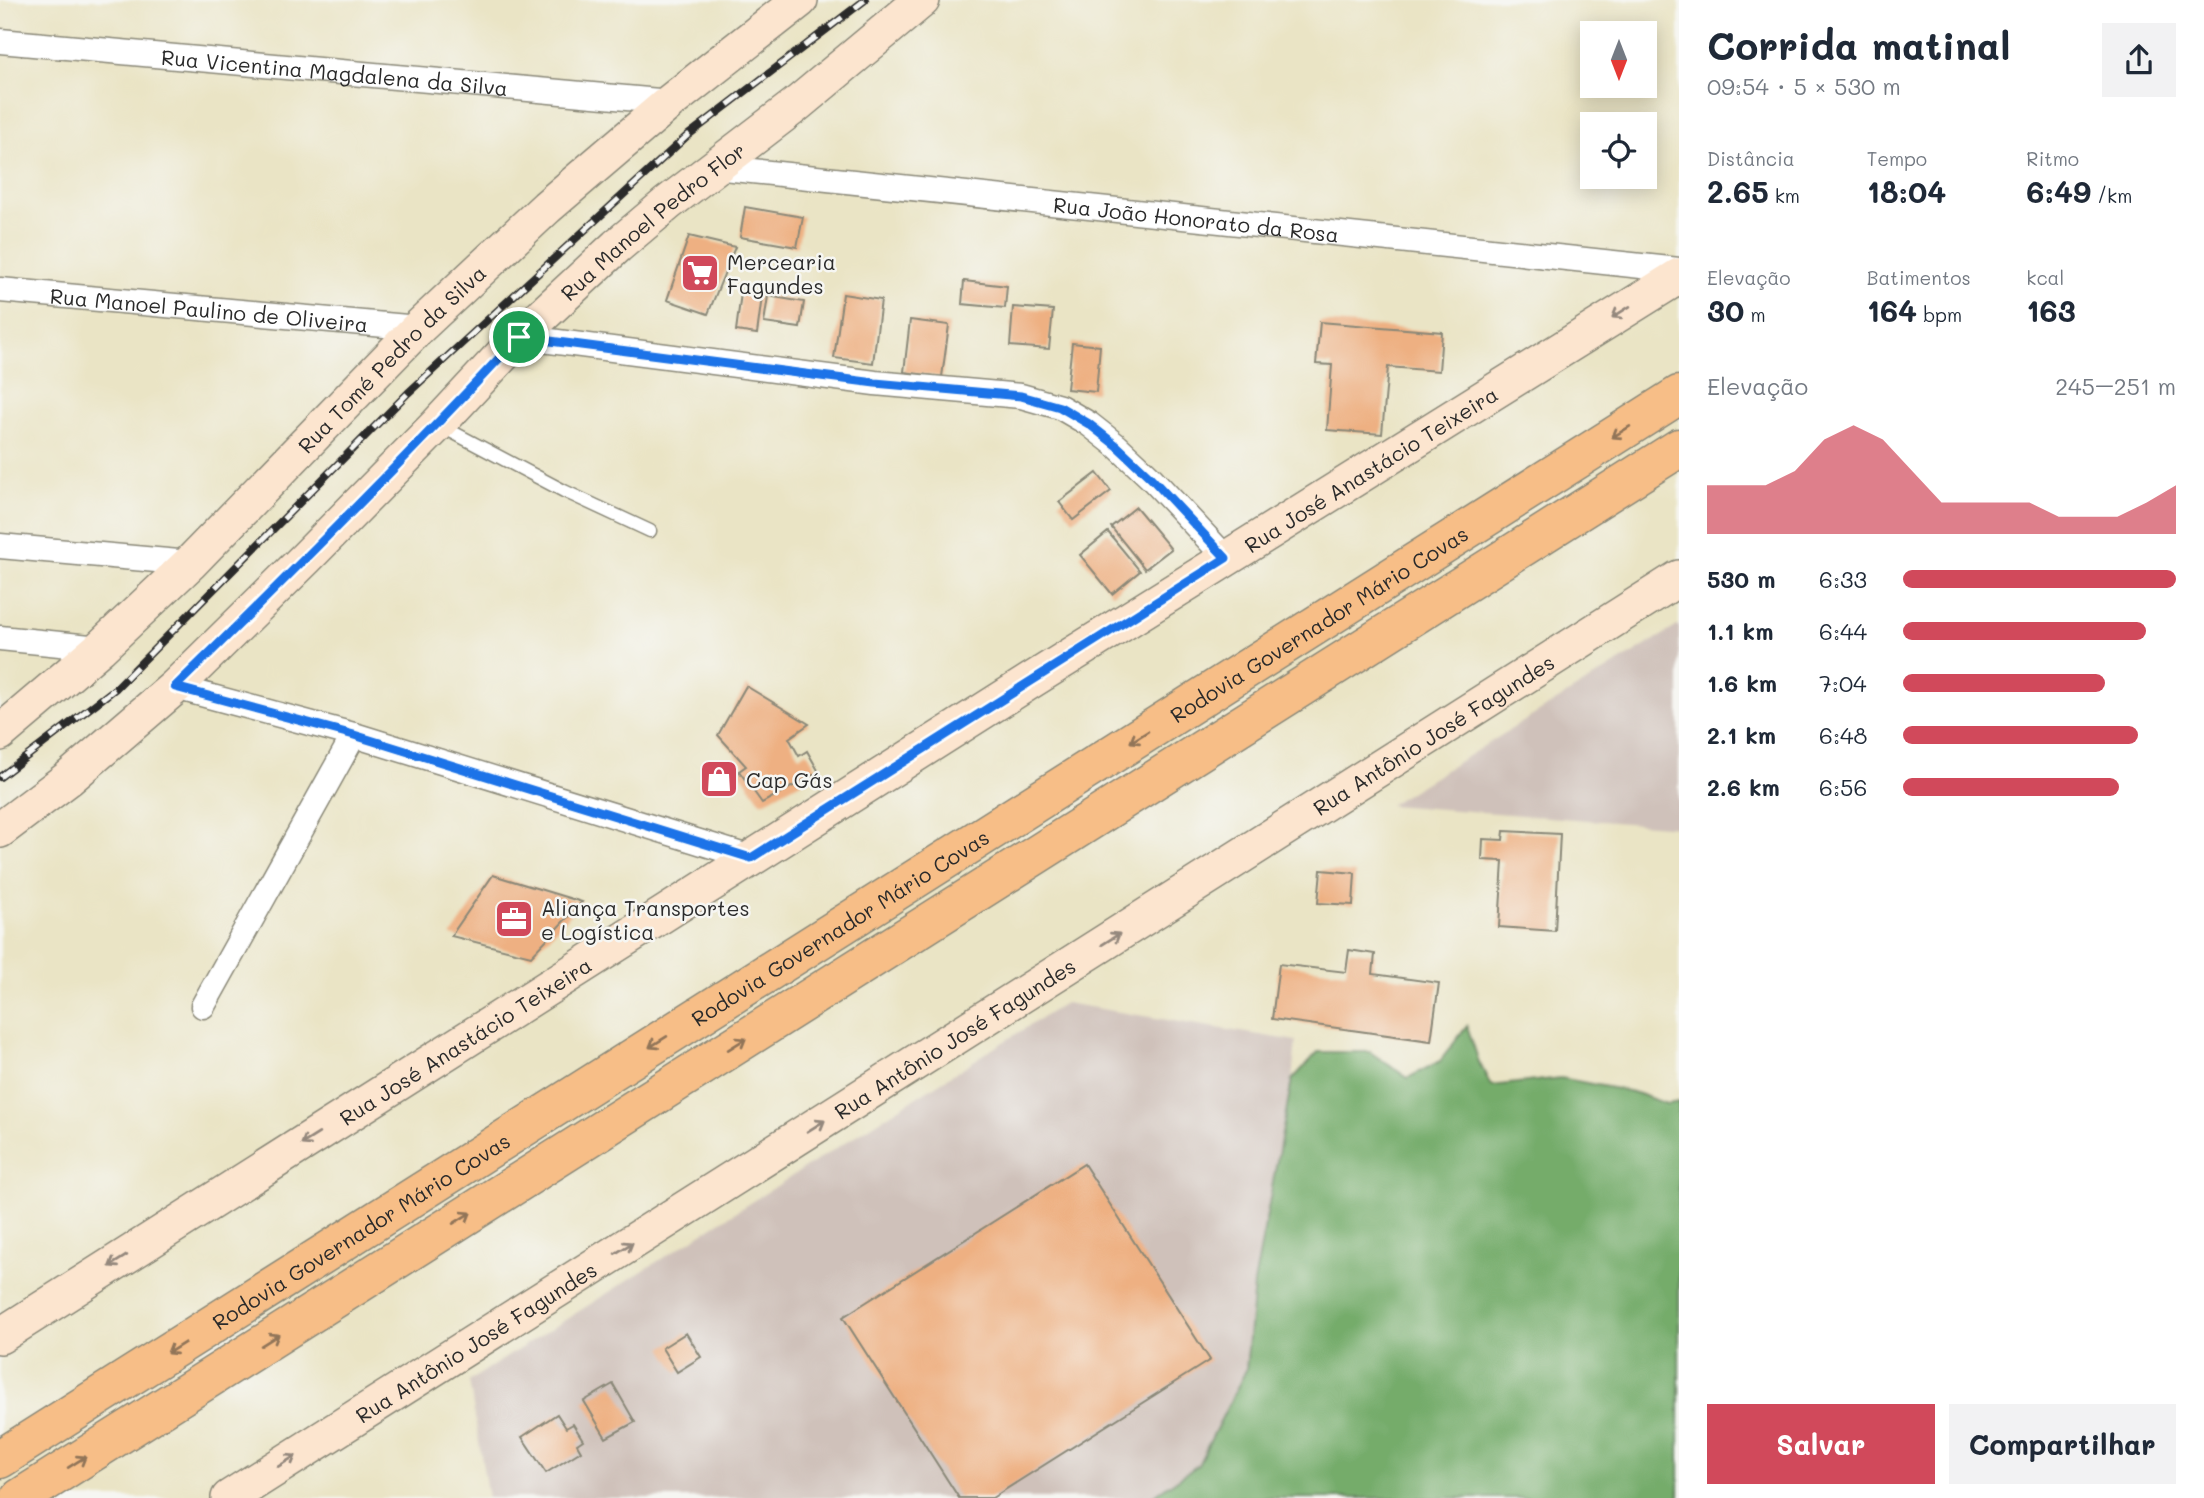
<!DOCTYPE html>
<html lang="pt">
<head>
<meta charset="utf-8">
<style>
	:root { --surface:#fff; --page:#f2f2f3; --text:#1f2937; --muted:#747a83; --accent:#d1495b }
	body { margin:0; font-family:Mali,sans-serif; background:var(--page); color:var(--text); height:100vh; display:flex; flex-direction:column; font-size:26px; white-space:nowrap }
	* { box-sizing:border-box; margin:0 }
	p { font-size:23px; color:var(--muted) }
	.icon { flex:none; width:38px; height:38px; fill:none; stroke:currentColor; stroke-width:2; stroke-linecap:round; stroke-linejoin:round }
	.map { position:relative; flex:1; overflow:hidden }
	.sheet { display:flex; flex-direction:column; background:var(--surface); width:525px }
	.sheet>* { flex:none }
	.needle { width:46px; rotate:180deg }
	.buttons { position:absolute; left:1580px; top:21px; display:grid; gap:14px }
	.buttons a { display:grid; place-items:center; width:77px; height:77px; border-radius:0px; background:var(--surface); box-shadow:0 4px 18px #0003; font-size:35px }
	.pin { position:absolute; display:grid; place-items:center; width:60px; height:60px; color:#fff; margin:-30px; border:4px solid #fff; border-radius:50%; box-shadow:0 2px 7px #0007 }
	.round { display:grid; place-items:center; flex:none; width:74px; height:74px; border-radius:0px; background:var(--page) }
	.summary { display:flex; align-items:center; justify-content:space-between; height:119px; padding:0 28px }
	h1 { font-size:38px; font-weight:700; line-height:52px }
	.figures { display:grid; grid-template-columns:repeat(3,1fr); gap:10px; height:119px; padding:7px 28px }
	.figures div { display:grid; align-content:center }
	.figures b { font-size:30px; font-weight:700 }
	.figures small { font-size:19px; font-weight:400 }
	.figures p { font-size:19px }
	.chart { height:196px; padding:14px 28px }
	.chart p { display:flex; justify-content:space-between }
	.chart svg { width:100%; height:126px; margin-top:7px; fill:var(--accent); opacity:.7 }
	.primary-button { display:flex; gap:14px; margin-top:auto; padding:14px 28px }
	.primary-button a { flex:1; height:80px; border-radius:0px; background:var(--accent); color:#fff; font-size:28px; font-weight:700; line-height:80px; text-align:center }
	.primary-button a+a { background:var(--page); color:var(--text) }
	ul { padding:0 28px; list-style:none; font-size:23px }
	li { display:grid; grid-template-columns:112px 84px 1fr; align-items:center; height:52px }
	li i { height:18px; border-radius:9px; background:var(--accent) }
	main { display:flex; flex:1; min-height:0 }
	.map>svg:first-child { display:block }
</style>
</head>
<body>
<main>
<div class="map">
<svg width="1679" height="1498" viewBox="0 0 1679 1498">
	<rect width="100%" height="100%" fill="#f6f6f2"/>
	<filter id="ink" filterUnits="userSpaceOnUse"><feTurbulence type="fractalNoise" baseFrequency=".0143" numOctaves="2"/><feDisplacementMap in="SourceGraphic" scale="14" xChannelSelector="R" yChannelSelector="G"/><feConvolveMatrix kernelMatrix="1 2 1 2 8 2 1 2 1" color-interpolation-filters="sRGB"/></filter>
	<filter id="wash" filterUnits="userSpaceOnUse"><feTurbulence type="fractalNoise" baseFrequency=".00686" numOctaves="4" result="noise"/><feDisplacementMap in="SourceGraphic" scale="28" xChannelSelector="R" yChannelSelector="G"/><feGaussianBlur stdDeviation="1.57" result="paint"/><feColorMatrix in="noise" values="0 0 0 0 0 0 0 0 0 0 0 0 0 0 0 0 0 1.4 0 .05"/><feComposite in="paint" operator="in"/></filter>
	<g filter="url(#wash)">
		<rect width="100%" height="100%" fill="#eae4c5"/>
		<g fill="#cfc1ba">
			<path d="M 1679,625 L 1679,827 L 1389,805 Z"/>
			<path d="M 1065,1003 L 1296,1041 L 1292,1080 L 1254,1284 L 1246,1370 L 1198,1466 L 1150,1498 L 488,1498 L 469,1381 Z"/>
		</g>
		<path fill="#74ac6b" stroke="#506c4b" stroke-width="2" d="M 1467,1026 L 1479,1062 L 1491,1086 L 1561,1078 L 1633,1092 L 1667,1104 L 1679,1102 L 1679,1498 L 1150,1498 L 1198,1465 L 1246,1370 L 1254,1284 L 1292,1080 L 1318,1052 L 1370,1052 L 1408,1078 L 1440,1061 Z"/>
		<g id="blocks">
			<g fill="#eeb082">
				<path d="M 745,207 L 803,217 L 797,247 L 740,237 Z"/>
				<path d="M 689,236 L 735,247 L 708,314 L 667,300 Z"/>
				<path d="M 964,281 L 1007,286 L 1005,308 L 962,304 Z"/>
				<path d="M 741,293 L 762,296 L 757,334 L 736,331 Z"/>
				<path d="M 843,294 L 881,300 L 873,363 L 834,358 Z"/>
				<path d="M 768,296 L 804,302 L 800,328 L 764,323 Z"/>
				<path d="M 1013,307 L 1053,310 L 1049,349 L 1010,346 Z"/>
				<path d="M 910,320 L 949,325 L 942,377 L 904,372 Z"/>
				<path d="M 1320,322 L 1442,332 L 1439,371 L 1388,367 L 1382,434 L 1327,430 L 1332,365 L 1316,364 Z"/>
				<path d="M 1072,343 L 1100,346 L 1096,392 L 1067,389 Z"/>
				<path d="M 1097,473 L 1111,491 L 1073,520 L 1059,502 Z"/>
				<path d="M 1136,507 L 1171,549 L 1145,569 L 1111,527 Z"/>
				<path d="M 1108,532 L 1140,571 L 1112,594 L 1080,555 Z"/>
				<path d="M 746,686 L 809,724 L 789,738 L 799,756 L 807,751 L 819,772 L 762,803 L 739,771 L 746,766 L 718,735 Z"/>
				<path d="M 1504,831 L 1560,834 L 1555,931 L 1499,927 L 1503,861 L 1482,860 L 1483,839 L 1503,840 Z"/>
				<path d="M 1321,870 L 1355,873 L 1353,905 L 1318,903 Z"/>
				<path d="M 493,875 L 582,902 L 531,956 L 451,936 Z"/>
				<path d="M 1349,950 L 1375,954 L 1373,974 L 1439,983 L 1431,1041 L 1272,1019 L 1279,964 L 1346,972 Z"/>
				<path d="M 1084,1164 L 1210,1360 L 992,1498 L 959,1498 L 843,1317 Z"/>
				<path d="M 686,1333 L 701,1357 L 677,1372 L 662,1348 Z"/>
				<path d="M 613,1384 L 635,1422 L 606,1438 L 584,1401 Z"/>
				<path d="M 557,1414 L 566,1428 L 573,1424 L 583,1440 L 577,1444 L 581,1451 L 546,1473 L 522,1437 Z"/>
			</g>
		</g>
	</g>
	<g filter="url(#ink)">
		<use href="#blocks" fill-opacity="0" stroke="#8a8878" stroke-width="2"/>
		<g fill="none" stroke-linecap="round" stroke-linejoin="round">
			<defs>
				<path id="lane" d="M 441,426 L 564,491 L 650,531"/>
				<g id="street">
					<path id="s1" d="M 0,41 L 670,102"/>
					<path id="s2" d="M 714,167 L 1679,270"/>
					<path id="s3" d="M 0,290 L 418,328"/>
					<path d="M 519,337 L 875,383 L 1021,396 L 1060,407 L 1089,424 L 1117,446 L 1151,478 L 1226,558"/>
					<path d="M 0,546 L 190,563"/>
					<path d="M 0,638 L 100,648"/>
					<path d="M 175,687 L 354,735 L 751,858"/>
					<path d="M 203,1006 L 354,735"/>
				</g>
				<g id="secondary">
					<path id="s4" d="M 0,733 L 100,648 L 190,563 L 418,328 L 547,207 L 670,102 L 800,0"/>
					<path id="s5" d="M 0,830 L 69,778 L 175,687 L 306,558 L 438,424 L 519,337 L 617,246 L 668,203 L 796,105 L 922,0"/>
					<path id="s6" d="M 0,1336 L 1032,680 L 1679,276"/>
					<path id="s7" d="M 229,1498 L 1679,578"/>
				</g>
				<g id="highway">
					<path id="s8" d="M 0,1459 L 1679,395"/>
					<path d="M 20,1498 L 1679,448"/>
				</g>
			</defs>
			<use href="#lane" stroke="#8a8878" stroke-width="15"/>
			<use href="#street" stroke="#8a8878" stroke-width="27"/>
			<use href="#secondary" stroke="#8a8878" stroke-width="38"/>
			<use href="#highway" stroke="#8a8878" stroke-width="41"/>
			<use href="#lane" stroke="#fff" stroke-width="12"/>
			<use href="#street" stroke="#fff" stroke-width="24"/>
			<use href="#secondary" stroke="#fce5cf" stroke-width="35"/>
			<use href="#highway" stroke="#f7be87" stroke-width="38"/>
			<defs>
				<path id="rail" d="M 0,777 L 116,688 L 408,393 L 687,136 L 865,0"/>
			</defs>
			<use href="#rail" stroke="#2b2b2b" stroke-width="8"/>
			<use href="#rail" stroke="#f6f6f2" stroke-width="5" stroke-dasharray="16" stroke-linecap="butt"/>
		</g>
		<defs><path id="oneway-shaft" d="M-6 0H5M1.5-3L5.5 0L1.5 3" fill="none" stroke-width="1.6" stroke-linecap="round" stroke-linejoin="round" transform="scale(1.75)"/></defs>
		<g stroke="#94887d">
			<use href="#oneway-shaft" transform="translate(1621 312) rotate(148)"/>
			<use href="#oneway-shaft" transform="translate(1111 939) rotate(-32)"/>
			<use href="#oneway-shaft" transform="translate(816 1126) rotate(-32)"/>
			<use href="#oneway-shaft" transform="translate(310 1139) rotate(148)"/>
			<use href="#oneway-shaft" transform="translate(624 1248) rotate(-32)"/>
			<use href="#oneway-shaft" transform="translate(118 1261) rotate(148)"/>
			<use href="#oneway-shaft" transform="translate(287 1461) rotate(-32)"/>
		</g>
		<g stroke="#917459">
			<use href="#oneway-shaft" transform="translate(1621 432) rotate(148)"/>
			<use href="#oneway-shaft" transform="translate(1139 737) rotate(148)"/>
			<use href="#oneway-shaft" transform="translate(658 1042) rotate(148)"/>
			<use href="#oneway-shaft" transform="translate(737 1044) rotate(-32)"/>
			<use href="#oneway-shaft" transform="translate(462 1218) rotate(-32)"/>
			<use href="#oneway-shaft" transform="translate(270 1340) rotate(-32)"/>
			<use href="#oneway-shaft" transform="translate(176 1348) rotate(148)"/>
			<use href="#oneway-shaft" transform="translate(77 1462) rotate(-32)"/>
		</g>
	</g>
	<g fill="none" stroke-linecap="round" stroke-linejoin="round" filter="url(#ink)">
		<defs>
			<path id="route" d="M 519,337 L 875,383 L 1021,396 L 1060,407 L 1089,424 L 1117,446 L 1151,478 L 1226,558 L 751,858 L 354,735 L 175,687 C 292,573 407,457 519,337 Z"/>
		</defs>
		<use href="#route" stroke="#fff" stroke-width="14"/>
		<use href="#route" stroke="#1a73e8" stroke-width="9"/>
	</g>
	<defs>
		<symbol id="supermarket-square" viewBox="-11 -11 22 22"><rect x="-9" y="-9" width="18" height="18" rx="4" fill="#d1495b" stroke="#f6f6f2"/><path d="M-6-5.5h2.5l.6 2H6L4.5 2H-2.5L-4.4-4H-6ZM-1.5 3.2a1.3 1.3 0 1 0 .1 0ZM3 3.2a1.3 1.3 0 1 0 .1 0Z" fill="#fff"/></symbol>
		<symbol id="shop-square" viewBox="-11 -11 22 22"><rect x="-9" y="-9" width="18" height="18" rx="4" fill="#d1495b" stroke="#f6f6f2"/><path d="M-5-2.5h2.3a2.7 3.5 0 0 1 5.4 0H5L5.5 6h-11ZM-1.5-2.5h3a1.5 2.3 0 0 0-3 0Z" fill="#fff"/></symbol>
		<symbol id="office-square" viewBox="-11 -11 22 22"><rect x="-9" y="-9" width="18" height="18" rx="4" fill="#d1495b" stroke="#f6f6f2"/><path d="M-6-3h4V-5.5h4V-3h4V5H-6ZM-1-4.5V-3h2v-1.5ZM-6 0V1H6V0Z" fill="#fff"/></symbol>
	</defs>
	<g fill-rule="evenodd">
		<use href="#supermarket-square" x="678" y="251" width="44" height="44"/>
		<use href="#shop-square" x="697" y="757" width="44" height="44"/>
		<use href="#office-square" x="492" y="897" width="44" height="44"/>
	</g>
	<g text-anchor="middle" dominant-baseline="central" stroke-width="5" stroke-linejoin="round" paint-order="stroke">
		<g font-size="21" fill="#2b2b2b" stroke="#f6f6f2">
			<text stroke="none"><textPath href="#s1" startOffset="336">Rua Vicentina Magdalena da Silva</textPath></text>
			<text stroke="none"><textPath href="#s2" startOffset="485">Rua João Honorato da Rosa</textPath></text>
			<text stroke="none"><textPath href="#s5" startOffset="894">Rua Manoel Pedro Flor</textPath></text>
			<text stroke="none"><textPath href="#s3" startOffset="210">Rua Manoel Paulino de Oliveira</textPath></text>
			<text stroke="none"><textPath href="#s4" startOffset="542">Rua Tomé Pedro da Silva</textPath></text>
			<text stroke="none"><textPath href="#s6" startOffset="1622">Rua José Anastácio Teixeira</textPath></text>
			<text stroke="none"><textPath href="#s8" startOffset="1561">Rodovia Governador Mário Covas</textPath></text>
			<text stroke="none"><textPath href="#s7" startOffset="1426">Rua Antônio José Fagundes</textPath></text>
			<text stroke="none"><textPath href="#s8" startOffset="994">Rodovia Governador Mário Covas</textPath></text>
			<text stroke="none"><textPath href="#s7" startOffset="859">Rua Antônio José Fagundes</textPath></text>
			<text stroke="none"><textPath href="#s6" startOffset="551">Rua José Anastácio Teixeira</textPath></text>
			<text stroke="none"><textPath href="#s8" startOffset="427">Rodovia Governador Mário Covas</textPath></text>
			<text stroke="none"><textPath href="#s7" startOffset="292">Rua Antônio José Fagundes</textPath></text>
		</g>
		<g font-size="21" fill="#2b2b2b" stroke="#f6f6f2" text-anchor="start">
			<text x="727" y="261">Mercearia<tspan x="727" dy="24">Fagundes</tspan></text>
			<text x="746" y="779">Cap Gás</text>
			<text x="541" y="907">Aliança Transportes<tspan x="541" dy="24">e Logística</tspan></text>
		</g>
	</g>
</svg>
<div class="buttons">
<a><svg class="needle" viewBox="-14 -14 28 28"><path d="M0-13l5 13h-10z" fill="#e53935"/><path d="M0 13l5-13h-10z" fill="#747a83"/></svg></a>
<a><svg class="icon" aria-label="locate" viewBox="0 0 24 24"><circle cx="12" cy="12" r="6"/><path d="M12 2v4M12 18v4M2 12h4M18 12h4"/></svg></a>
</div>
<div class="pin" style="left:519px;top:337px;background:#1e9e55"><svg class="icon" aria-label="arrive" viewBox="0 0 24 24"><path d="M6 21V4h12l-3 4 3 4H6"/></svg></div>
</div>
<section class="sheet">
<div class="summary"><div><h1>Corrida matinal</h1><p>09:54 · 5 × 530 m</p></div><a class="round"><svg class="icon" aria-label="share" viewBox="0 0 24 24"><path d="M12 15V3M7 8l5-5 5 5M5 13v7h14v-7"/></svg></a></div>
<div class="figures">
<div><p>Distância</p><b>2.65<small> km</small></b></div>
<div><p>Tempo</p><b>18:04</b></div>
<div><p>Ritmo</p><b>6:49<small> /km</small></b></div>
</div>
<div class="figures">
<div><p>Elevação</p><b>30<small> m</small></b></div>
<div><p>Batimentos</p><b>164<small> bpm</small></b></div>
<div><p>kcal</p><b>163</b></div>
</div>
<div class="chart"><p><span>Elevação</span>245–251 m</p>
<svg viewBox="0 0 160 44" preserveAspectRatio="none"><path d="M0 44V27L10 27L20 27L30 22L40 11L50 6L60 11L70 22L80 33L90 33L100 33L110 33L120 38L130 38L140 38L150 33L160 27V44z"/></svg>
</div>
<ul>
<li><b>530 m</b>6:33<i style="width:100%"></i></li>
<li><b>1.1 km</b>6:44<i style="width:89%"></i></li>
<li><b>1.6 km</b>7:04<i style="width:74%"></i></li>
<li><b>2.1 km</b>6:48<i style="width:86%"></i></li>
<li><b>2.6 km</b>6:56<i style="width:79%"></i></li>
</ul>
<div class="primary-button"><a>Salvar</a><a>Compartilhar</a></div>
</section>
</main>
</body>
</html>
